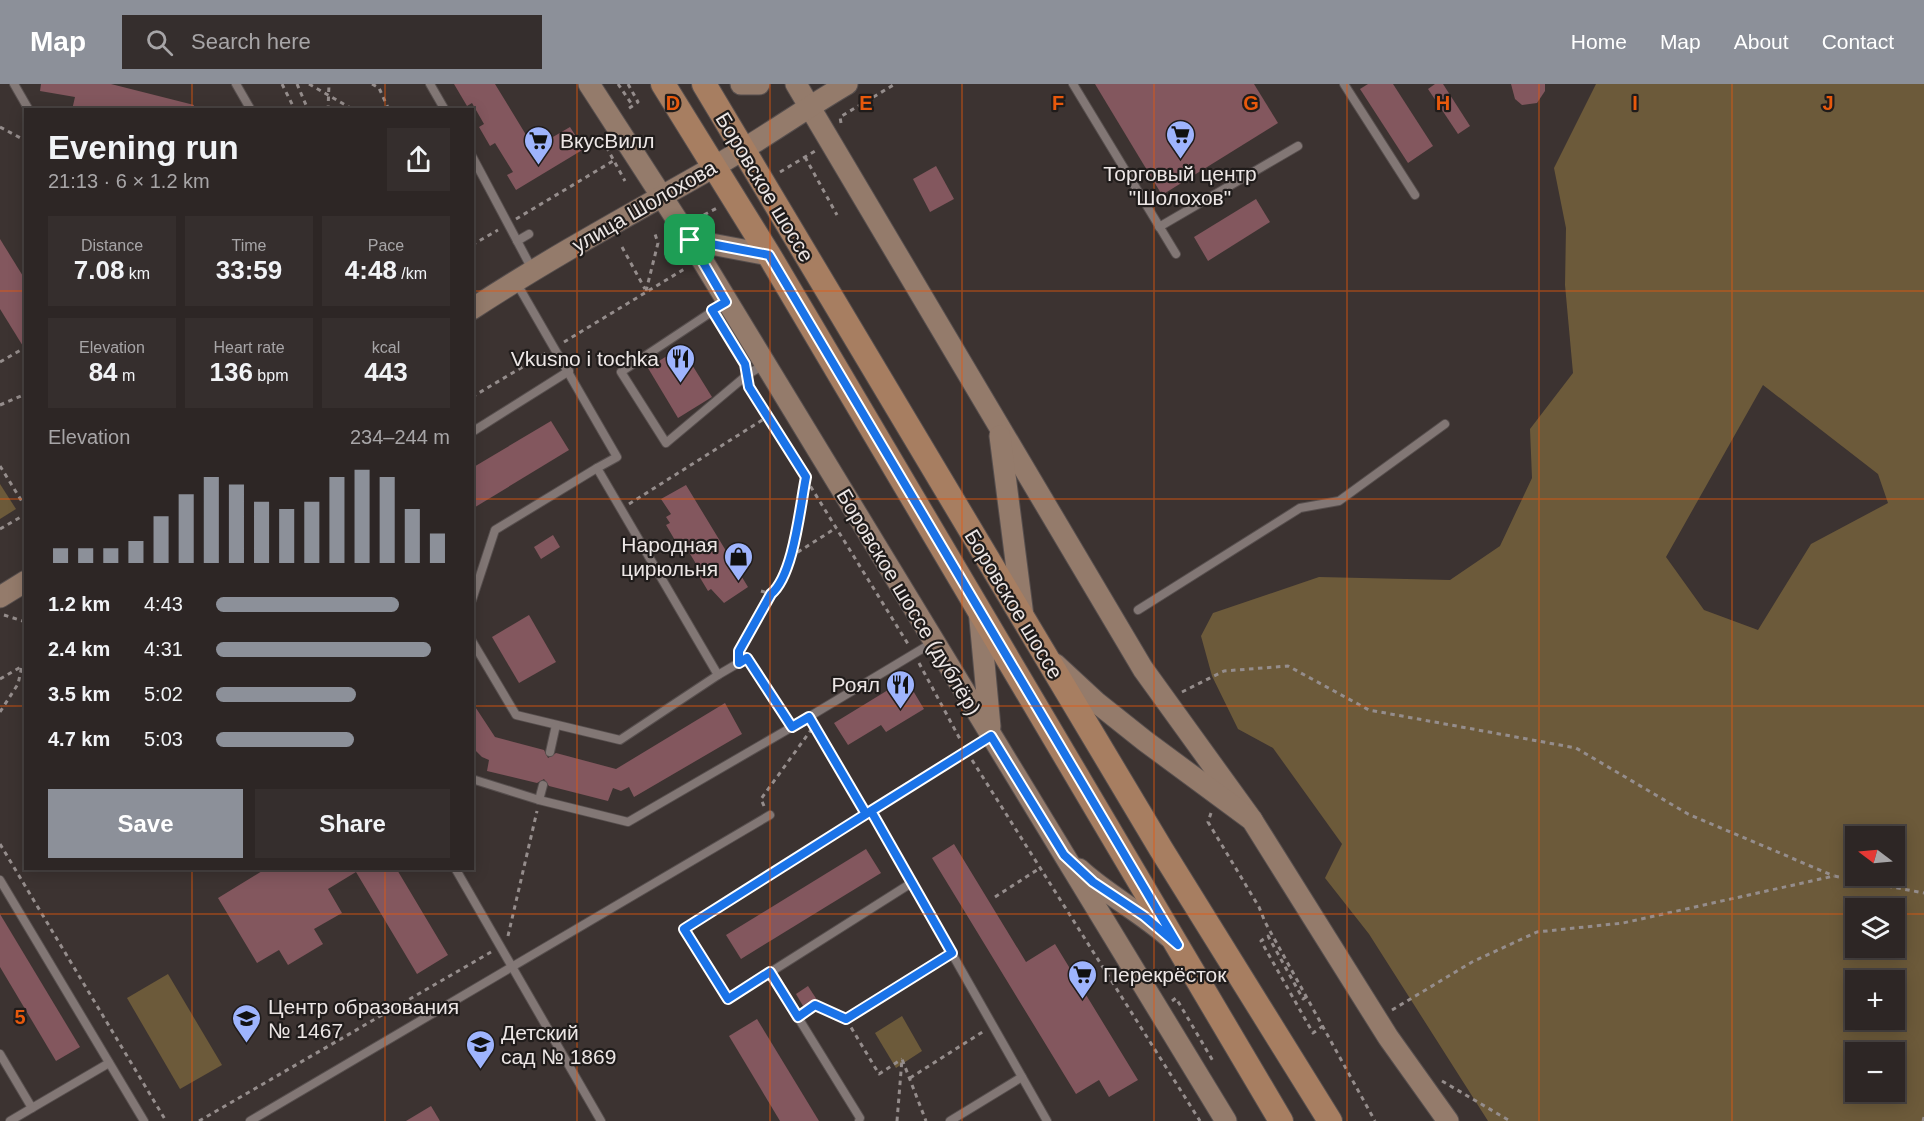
<!DOCTYPE html>
<html lang="en">
<head>
<meta charset="utf-8">
<style>
	:root { --surface:#2d2625; --page:#352e2d; --text:#f1f3f6; --muted:#a7a5a7; --line:#484342; --accent:#8c9099 }
	body { margin:0; font-family:Helvetica,sans-serif; background:var(--page); color:var(--text); height:100vh; display:flex; flex-direction:column; font-size:22px; white-space:nowrap }
	* { box-sizing:border-box; margin:0 }
	p { font-size:20px; color:var(--muted) }
	.icon { flex:none; width:33px; height:33px; fill:none; stroke:currentColor; stroke-width:2; stroke-linecap:round; stroke-linejoin:round }
	.map { position:relative; flex:1; overflow:hidden }
	.details { position:absolute; left:24px; top:24px; width:450px; height:762px; display:flex; flex-direction:column; background:var(--surface); border-radius:0px; box-shadow:0 3px 15px #0003,0 0 0 2px var(--line) }
	.details>* { flex:none }
	.needle { width:39px; rotate:286deg }
	.tools { position:absolute; left:1845px; top:742px; display:grid; gap:12px }
	.tools a { display:grid; place-items:center; width:60px; height:60px; border-radius:0px; background:var(--surface); box-shadow:0 3px 15px #0003,0 0 0 2px var(--line); font-size:30px }
	.pin { position:absolute; display:grid; place-items:center; width:51px; height:51px; color:#fff; margin:-26px; border-radius:12px; box-shadow:0 3px 9px #0006 }
	.round { display:grid; place-items:center; flex:none; width:63px; height:63px; border-radius:0px; background:var(--page) }
	.headline { display:flex; align-items:center; justify-content:space-between; height:102px; padding:0 24px }
	h1 { font-size:33px; font-weight:800; line-height:45px }
	.figures { display:grid; grid-template-columns:repeat(3,1fr); gap:9px; height:102px; padding:6px 24px }
	.figures div { display:grid; align-content:center; border-radius:0px; background:var(--page); text-align:center }
	.figures b { font-size:26px; font-weight:800 }
	.figures small { font-size:16px; font-weight:400 }
	.figures p { font-size:16px }
	.chart { height:168px; padding:12px 24px }
	.chart p { display:flex; justify-content:space-between }
	.chart svg { width:100%; height:108px; margin-top:6px; stroke:var(--accent); stroke-width:6 }
	.primary-button { display:flex; gap:12px; margin-top:auto; padding:12px 24px }
	.primary-button a { flex:1; height:69px; border-radius:0px; background:var(--accent); color:#fff; font-size:24px; font-weight:800; line-height:69px; text-align:center }
	.primary-button a+a { background:var(--page); color:var(--text) }
	ul { padding:0 24px; list-style:none; font-size:20px }
	li { display:grid; grid-template-columns:96px 72px 1fr; align-items:center; height:45px }
	li i { height:15px; border-radius:8px; background:var(--accent) }
	header { display:flex; align-items:center; gap:36px; box-sizing:border-box; height:84px; padding:0 30px; background:var(--accent); color:#fff }
	header strong { font-size:28px }
	nav { display:flex; gap:33px; margin-inline-start:auto; font-size:21px }
	.search { width:420px; height:54px; background:var(--page); display:flex; align-items:center; gap:15px; box-sizing:border-box; padding:0 21px; border-radius:0px; color:var(--muted); font-size:22px }
	.map>svg:first-child { display:block }
</style>
</head>
<body>
<header>
<strong>Map</strong>
<div class="search"><svg class="icon" aria-label="search" viewBox="0 0 24 24"><circle cx="10" cy="10" r="6"/><path d="M15 15l6 6"/></svg>Search here</div>
<nav><a>Home</a><a>Map</a><a>About</a><a>Contact</a></nav>
</header>
<div class="map">
<svg width="1924" height="1037" viewBox="0 0 1924 1037">
	<rect width="100%" height="100%" fill="#3c3331"/>
	<g fill="#6c5a3a" fill-rule="evenodd">
		<path d="M 1596,0 L 1924,0 L 1924,1037 L 1488,1037 L 1369,850 L 1325,794 L 1342,760 L 1273,664 L 1238,645 L 1212,592 L 1201,552 L 1213,529 L 1319,493 L 1450,496 L 1500,462 L 1532,394 L 1530,345 L 1573,289 L 1565,201 L 1566,144 L 1554,84 ZM 1763,301 L 1878,390 L 1888,419 L 1811,460 L 1758,546 L 1704,526 L 1666,473 ZM 1856,753 L 1894,753 L 1894,792 L 1856,792 ZM 1856,825 L 1894,825 L 1894,864 L 1856,864 ZM 1856,897 L 1894,897 L 1894,936 L 1856,936 ZM 1856,969 L 1894,969 L 1894,1008 L 1856,1008 Z"/>
		<path d="M 0,400 L 16,425 L 0,435 Z"/>
		<path d="M 168,890 L 222,981 L 180,1005 L 127,914 Z"/>
		<path d="M 902,932 L 922,967 L 896,984 L 875,949 Z"/>
	</g>
	<g fill="#83575e">
		<path d="M 41,0 L 111,0 L 194,21 L 193,26 L 72,26 L 75,13 L 40,7 Z"/>
		<path d="M 454,0 L 495,0 L 534,64 L 570,43 L 584,65 L 516,106 L 507,91 L 513,88 L 495,59 L 490,62 L 479,43 L 484,40 L 472,19 L 467,22 Z"/>
		<path d="M 1095,0 L 1254,0 L 1278,39 L 1162,111 Z"/>
		<path d="M 1368,0 L 1393,0 L 1433,62 L 1408,79 L 1360,5 Z"/>
		<path d="M 1435,0 L 1443,0 L 1470,42 L 1458,50 L 1428,5 Z"/>
		<path d="M 1511,0 L 1545,0 L 1545,7 L 1537,19 L 1522,21 L 1515,15 Z"/>
		<path d="M 936,82 L 954,115 L 930,128 L 913,95 Z"/>
		<path d="M 1256,115 L 1270,138 L 1208,177 L 1194,153 Z"/>
		<path d="M 0,155 L 26,197 L 26,267 L 0,225 Z"/>
		<path d="M 681,263 L 712,313 L 678,334 L 648,284 Z"/>
		<path d="M 551,337 L 569,366 L 472,425 L 472,384 Z"/>
		<path d="M 686,401 L 748,503 L 724,519 L 711,505 L 708,507 L 699,492 L 702,490 L 686,463 L 680,456 L 676,458 L 666,441 L 670,439 L 666,433 L 671,430 L 661,415 Z"/>
		<path d="M 553,451 L 560,463 L 541,475 L 534,463 Z"/>
		<path d="M 529,531 L 556,578 L 519,599 L 492,553 Z"/>
		<path d="M 906,595 L 924,625 L 886,648 L 881,641 L 848,661 L 834,639 Z"/>
		<path d="M 472,618 L 495,653 L 544,666 L 548,674 L 556,669 L 616,685 L 725,619 L 742,650 L 634,713 L 629,703 L 621,707 L 613,704 L 608,717 L 549,702 L 544,695 L 537,699 L 487,687 L 489,676 L 482,673 L 472,663 Z"/>
		<path d="M 954,760 L 1026,878 L 1055,860 L 1138,996 L 1109,1013 L 1099,996 L 1076,1010 L 932,774 Z"/>
		<path d="M 866,765 L 881,789 L 741,875 L 726,851 Z"/>
		<path d="M 267,784 L 396,784 L 448,871 L 417,890 L 356,788 L 328,805 L 342,829 L 314,845 L 323,860 L 288,881 L 279,866 L 257,879 L 218,814 Z"/>
		<path d="M 0,830 L 80,963 L 56,977 L 0,883 Z"/>
		<path d="M 808,902 L 819,919 L 806,927 L 796,910 Z"/>
		<path d="M 757,935 L 819,1037 L 780,1037 L 729,952 Z"/>
		<path d="M 431,1022 L 440,1037 L 406,1037 Z"/>
	</g>
	<g fill="none" stroke-linecap="round" stroke-linejoin="round">
		<defs>
			<g id="lane">
				<path d="M 14,0 L 29,26"/>
				<path d="M 236,0 L 251,26"/>
				<path d="M 430,0 L 445,26"/>
				<path d="M 1073,0 L 1176,170"/>
				<path d="M 1344,0 L 1415,111"/>
				<path d="M 472,72 L 532,185"/>
				<path d="M 1159,143 L 1298,62"/>
				<path d="M 517,157 L 529,150"/>
				<path d="M 516,198 L 617,373 L 597,384 L 718,591 L 747,574 L 792,643 L 932,559"/>
				<path d="M 725,219 L 621,288 L 666,359 L 747,291 L 765,280"/>
				<path d="M 472,348 L 569,287"/>
				<path d="M 472,516 L 495,446 L 597,384"/>
				<path d="M 1138,526 L 1300,424 L 1339,417 L 1445,340"/>
				<path d="M 472,557 L 516,631 L 620,656 L 718,591"/>
				<path d="M 550,668 L 556,641"/>
				<path d="M 472,695 L 539,716 L 628,738 L 792,643"/>
				<path d="M 539,716 L 543,701"/>
				<path d="M 871,727 L 1047,1037"/>
				<path d="M 455,784 L 601,1037"/>
				<path d="M 0,796 L 144,1037"/>
				<path d="M 913,798 L 728,915 L 684,845 L 989,653"/>
				<path d="M 770,888 L 860,1034 L 859,1037"/>
				<path d="M 0,970 L 32,1024 L 109,979"/>
				<path d="M 10,1037 L 32,1024"/>
				<path d="M 250,1037 L 770,731"/>
				<path d="M 950,1037 L 1022,993"/>
			</g>
			<g id="secondary">
				<path d="M 589,0 L 690,156 L 1226,1037"/>
				<path d="M 741,0 L 759,0"/>
				<path d="M 796,0 L 1143,585 L 1252,736"/>
				<path d="M 690,156 L 769,171"/>
				<path d="M 472,225 C 550,174 631,130 712,84 C 758,58 801,27 847,0"/>
				<path d="M 1000,352 L 1023,532"/>
				<path d="M 0,513 L 26,497"/>
				<path d="M 979,525 L 990,643"/>
				<path d="M 1055,580 L 1096,618 L 1145,657 L 1252,736 L 1388,953 L 1448,1037"/>
				<path d="M 1079,785 C 1107,811 1141,828 1169,853"/>
			</g>
			<g id="primary">
				<path d="M 663,0 L 769,171 L 1281,1037"/>
				<path d="M 704,0 L 1161,765 L 1330,1037"/>
			</g>
		</defs>
		<use href="#lane" stroke="#574f4e" stroke-width="10"/>
		<use href="#secondary" stroke="#574f4e" stroke-width="23"/>
		<use href="#primary" stroke="#574f4e" stroke-width="26"/>
		<g stroke="#958d8c" stroke-width="3" stroke-dasharray="4.5 4.5" stroke-linecap="butt">
			<path d="M 282,0 L 295,26"/>
			<path d="M 297,0 L 306,21 L 313,26"/>
			<path d="M 309,0 L 354,26"/>
			<path d="M 372,0 L 379,4 L 389,26"/>
			<path d="M 618,0 L 633,22"/>
			<path d="M 628,0 L 638,18 L 628,25"/>
			<path d="M 328,26 L 329,0"/>
			<path d="M 841,39 L 840,33 L 895,0"/>
			<path d="M 0,43 L 26,57"/>
			<path d="M 602,55 L 625,97"/>
			<path d="M 805,73 L 837,131"/>
			<path d="M 780,88 L 815,67"/>
			<path d="M 516,135 L 613,77"/>
			<path d="M 696,135 L 717,124"/>
			<path d="M 472,161 L 498,146"/>
			<path d="M 622,163 L 645,205"/>
			<path d="M 646,207 L 658,159 L 655,150"/>
			<path d="M 564,258 L 686,184"/>
			<path d="M 0,278 L 26,263"/>
			<path d="M 749,303 L 908,560"/>
			<path d="M 472,313 L 546,269"/>
			<path d="M 0,321 L 26,310"/>
			<path d="M 0,382 L 26,424"/>
			<path d="M 629,420 L 767,333"/>
			<path d="M 0,445 L 26,430"/>
			<path d="M 790,473 L 836,444"/>
			<path d="M 761,507 L 771,510"/>
			<path d="M 4,531 L 26,538"/>
			<path d="M 740,565 L 771,510 C 794,491 800,424 806,395"/>
			<path d="M 919,579 L 961,657"/>
			<path d="M 0,595 L 26,580"/>
			<path d="M 1182,608 L 1224,587 L 1288,582 L 1369,626 L 1576,664 L 1688,730 L 1834,792"/>
			<path d="M 0,628 L 18,600 L 22,582"/>
			<path d="M 814,643 L 861,722"/>
			<path d="M 972,676 L 1200,1037"/>
			<path d="M 764,722 L 761,715 L 811,646"/>
			<path d="M 1211,729 L 1208,738 L 1259,823 L 1265,838 L 1375,1037"/>
			<path d="M 0,760 L 166,1037"/>
			<path d="M 995,813 L 1040,784"/>
			<path d="M 508,852 L 537,727"/>
			<path d="M 1306,913 L 1303,915 L 1268,852 L 1261,857 L 1313,949 L 1323,942"/>
			<path d="M 1172,917 L 1176,914 L 1213,977"/>
			<path d="M 1392,926 L 1472,878 L 1537,848 L 1623,839 L 1834,792 L 1924,809"/>
			<path d="M 807,927 L 815,921 L 846,935 L 879,990 L 902,975"/>
			<path d="M 846,935 L 944,874"/>
			<path d="M 910,994 L 984,947"/>
			<path d="M 1442,997 L 1510,1037"/>
			<path d="M 199,1037 L 491,868"/>
			<path d="M 897,1037 L 902,975 L 926,1037"/>
			<path d="M 1923,1037 L 1924,1033"/>
		</g>
		<use href="#lane" stroke="#827775" stroke-width="8"/>
		<use href="#secondary" stroke="#947b6b" stroke-width="21"/>
		<use href="#primary" stroke="#a77e61" stroke-width="24"/>
	</g>
	<g fill="none" stroke-linecap="round" stroke-linejoin="round">
		<defs>
			<path id="route" d="M 690,156 L 726,218 L 712,226 L 745,280 L 749,303 L 806,393 C 800,422 794,491 771,510 L 739,567 L 739,579 L 747,574 L 792,643 L 809,633 L 866,730 L 871,727 L 952,869 L 846,935 L 815,921 L 798,933 L 770,888 L 728,915 L 684,845 L 866,730 L 871,727 C 911,702 951,677 991,652 L 1064,771 L 1093,798 L 1144,832 L 1178,861 L 769,171 L 690,156"/>
		</defs>
		<use href="#route" stroke="#fff" stroke-width="12"/>
		<use href="#route" stroke="#1a73e8" stroke-width="8"/>
	</g>
	<path fill="none" stroke="#e8590c" stroke-width="1.5" stroke-opacity="0.55" d="M 192,0 L 192,26M 385,0 L 385,26M 577,0 L 577,1037M 770,0 L 770,1037M 962,0 L 962,1037M 1154,0 L 1154,1037M 1347,0 L 1347,1037M 1539,0 L 1539,1037M 1732,0 L 1732,1037M 0,207 L 26,207M 472,207 L 1924,207M 0,415 L 26,415M 472,415 L 1924,415M 0,622 L 26,622M 472,622 L 1924,622M 192,784 L 192,1037M 385,784 L 385,1037M 0,830 L 1856,830M 1894,830 L 1924,830"/>
	<defs>
		<symbol id="supermarket-pin" viewBox="-11 -11 22 30"><path d="M0 17L-7.5 6A9.5 9.5 0 1 1 7.5 6Z" fill="#9eb4fd" stroke="#201c1b"/><path d="M-6-5.5h2.5l.6 2H6L4.5 2H-2.5L-4.4-4H-6ZM-1.5 3.2a1.3 1.3 0 1 0 .1 0ZM3 3.2a1.3 1.3 0 1 0 .1 0Z" fill="#111"/></symbol>
		<symbol id="restaurant-pin" viewBox="-11 -11 22 30"><path d="M0 17L-7.5 6A9.5 9.5 0 1 1 7.5 6Z" fill="#9eb4fd" stroke="#201c1b"/><path d="M-5-6h1v4h1v-4h1v4h1v-4h1v5L-1.5 .5V6h-2V.5L-5-1ZM5-6V6H3V1.5H1.5Q1.5-4 5-6Z" fill="#111"/></symbol>
		<symbol id="shop-pin" viewBox="-11 -11 22 30"><path d="M0 17L-7.5 6A9.5 9.5 0 1 1 7.5 6Z" fill="#9eb4fd" stroke="#201c1b"/><path d="M-5-2.5h2.3a2.7 3.5 0 0 1 5.4 0H5L5.5 6h-11ZM-1.5-2.5h3a1.5 2.3 0 0 0-3 0Z" fill="#111"/></symbol>
		<symbol id="school-pin" viewBox="-11 -11 22 30"><path d="M0 17L-7.5 6A9.5 9.5 0 1 1 7.5 6Z" fill="#9eb4fd" stroke="#201c1b"/><path d="M0-5L7-2L0 1L-7-2ZM-4 1L0 2.5L4 1V4Q0 6-4 4Z" fill="#111"/></symbol>
	</defs>
	<g fill-rule="evenodd">
		<use href="#supermarket-pin" x="1164" y="34" width="33" height="45"/>
		<use href="#supermarket-pin" x="522" y="40" width="33" height="45"/>
		<use href="#restaurant-pin" x="664" y="258" width="33" height="45"/>
		<use href="#shop-pin" x="722" y="456" width="33" height="45"/>
		<use href="#restaurant-pin" x="884" y="584" width="33" height="45"/>
		<use href="#supermarket-pin" x="1066" y="874" width="33" height="45"/>
		<use href="#school-pin" x="230" y="918" width="33" height="45"/>
		<use href="#school-pin" x="464" y="944" width="33" height="45"/>
	</g>
	<g text-anchor="middle" dominant-baseline="central" stroke-width="4.5" stroke-linejoin="round" paint-order="stroke">
		<g font-size="21" fill="#ece6e5" stroke="#201c1b" text-anchor="start">
			<text x="560" y="56">ВкусВилл</text>
			<text x="1180" y="89" text-anchor="middle">Торговый центр<tspan x="1180" dy="24">"Шолохов"</tspan></text>
			<text x="659" y="274" text-anchor="end">Vkusno i tochka</text>
			<text x="718" y="460" text-anchor="end">Народная<tspan x="718" dy="24">цирюльня</tspan></text>
			<text x="880" y="600" text-anchor="end">Роял</text>
			<text x="1103" y="890">Перекрёсток</text>
			<text x="268" y="922">Центр образования<tspan x="268" dy="24">№ 1467</tspan></text>
			<text x="501" y="948">Детский<tspan x="501" dy="24">сад № 1869</tspan></text>
		</g>
		<g font-size="21" fill="#ece6e5" stroke="#201c1b">
			<text transform="translate(765 103) rotate(59)">Боровское шоссе</text>
			<text transform="translate(644 122) rotate(-30)">улица Шолохова</text>
			<text transform="translate(909 518) rotate(59)">Боровское шоссе (дублёр)</text>
			<text transform="translate(1014 520) rotate(59)">Боровское шоссе</text>
		</g>
	</g>
	<g font-size="20" text-anchor="middle" font-weight="bold" fill="#e8590c" stroke="#201c1b" stroke-width="4.5" stroke-linejoin="round" paint-order="stroke">
		<text x="673" y="26">D</text>
		<text x="866" y="26">E</text>
		<text x="1058" y="26">F</text>
		<text x="1251" y="26">G</text>
		<text x="1443" y="26">H</text>
		<text x="1635" y="26">I</text>
		<text x="1828" y="26">J</text>
		<text x="20" y="940">5</text>
	</g>
</svg>
<div class="tools">
<a><svg class="needle" viewBox="-14 -14 28 28"><path d="M0-13l5 13h-10z" fill="#e53935"/><path d="M0 13l5-13h-10z" fill="#a7a5a7"/></svg></a>
<a><svg class="icon" aria-label="layers" viewBox="0 0 24 24"><path d="M12 4l9 5-9 5-9-5zM3 14l9 5 9-5"/></svg></a>
<a>+</a>
<a>−</a>
</div>
<div class="pin" style="left:690px;top:156px;background:#1e9e55"><svg class="icon" aria-label="arrive" viewBox="0 0 24 24"><path d="M6 21V4h12l-3 4 3 4H6"/></svg></div>
<section class="details">
<div class="headline"><div><h1>Evening run</h1><p>21:13 · 6 × 1.2 km</p></div><a class="round"><svg class="icon" aria-label="share" viewBox="0 0 24 24"><path d="M12 15V3M7 8l5-5 5 5M5 13v7h14v-7"/></svg></a></div>
<div class="figures">
<div><p>Distance</p><b>7.08<small> km</small></b></div>
<div><p>Time</p><b>33:59</b></div>
<div><p>Pace</p><b>4:48<small> /km</small></b></div>
</div>
<div class="figures">
<div><p>Elevation</p><b>84<small> m</small></b></div>
<div><p>Heart rate</p><b>136<small> bpm</small></b></div>
<div><p>kcal</p><b>443</b></div>
</div>
<div class="chart"><p><span>Elevation</span>234–244 m</p>
<svg viewBox="0 0 160 44" preserveAspectRatio="none"><path d="M5 44V38M15 44V38M25 44V38M35 44V35M45 44V25M55 44V16M65 44V9M75 44V12M85 44V19M95 44V22M105 44V19M115 44V9M125 44V6M135 44V9M145 44V22M155 44V32"/></svg>
</div>
<ul>
<li><b>1.2 km</b>4:43<i style="width:78%"></i></li>
<li><b>2.4 km</b>4:31<i style="width:92%"></i></li>
<li><b>3.5 km</b>5:02<i style="width:60%"></i></li>
<li><b>4.7 km</b>5:03<i style="width:59%"></i></li>
</ul>
<div class="primary-button"><a>Save</a><a>Share</a></div>
</section>
</div>
</body>
</html>
